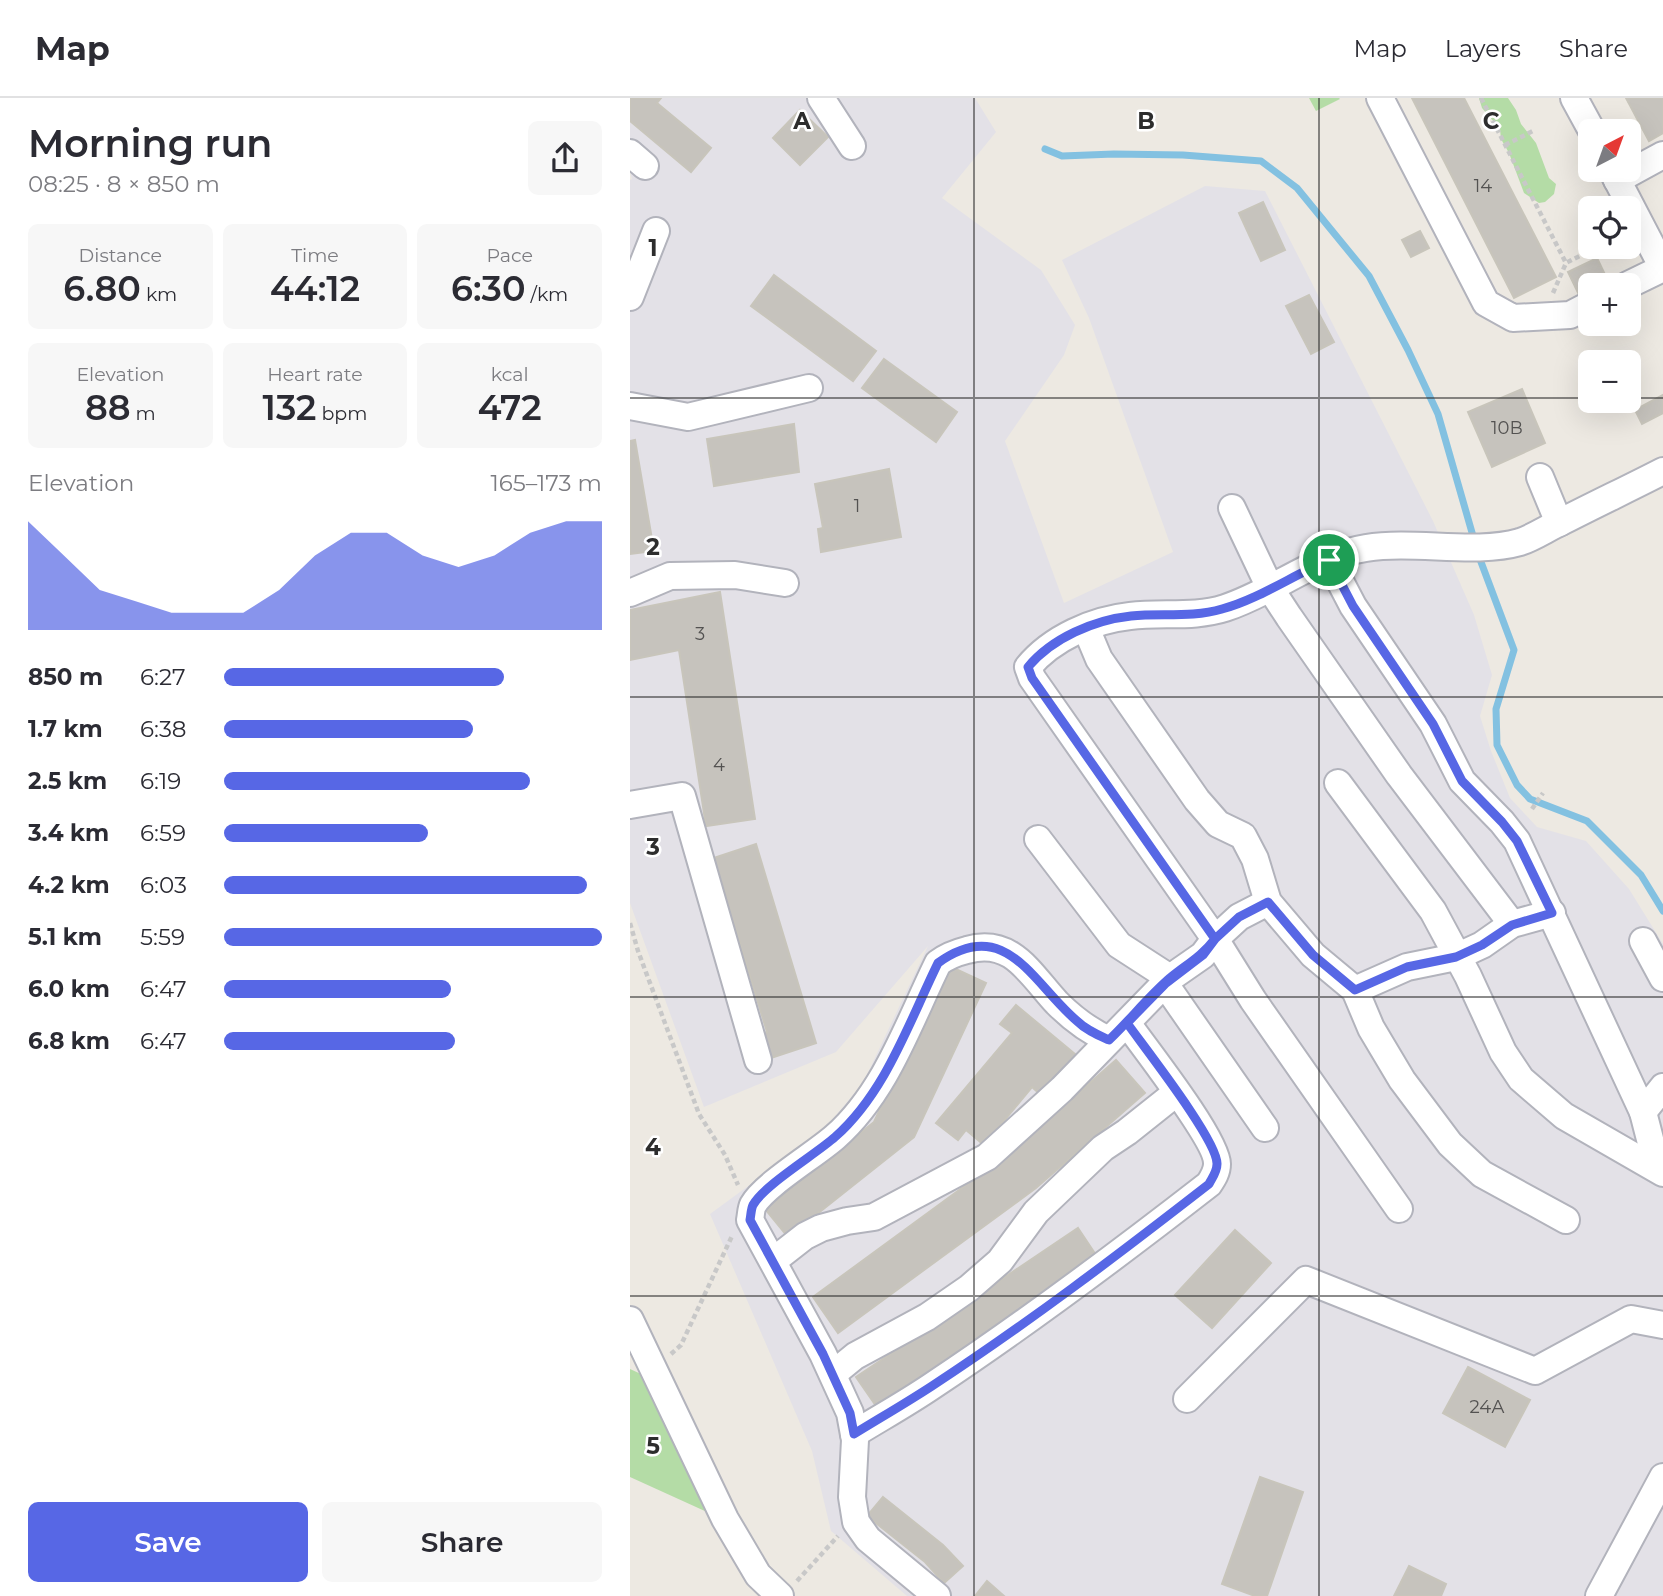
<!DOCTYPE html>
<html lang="en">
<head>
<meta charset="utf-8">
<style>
	:root { --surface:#fff; --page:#f7f7f7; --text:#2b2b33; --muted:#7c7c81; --line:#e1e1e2; --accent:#5767e5 }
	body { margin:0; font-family:Montserrat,sans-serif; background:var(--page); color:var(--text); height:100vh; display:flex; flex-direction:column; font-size:26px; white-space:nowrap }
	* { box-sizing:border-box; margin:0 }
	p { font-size:23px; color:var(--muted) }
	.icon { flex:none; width:38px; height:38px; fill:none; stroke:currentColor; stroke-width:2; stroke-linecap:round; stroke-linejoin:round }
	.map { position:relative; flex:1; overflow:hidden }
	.drawer { display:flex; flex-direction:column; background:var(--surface); width:630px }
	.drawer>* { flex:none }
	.needle { width:46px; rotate:41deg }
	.buttons { position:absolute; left:948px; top:21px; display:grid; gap:14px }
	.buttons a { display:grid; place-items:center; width:63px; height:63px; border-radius:10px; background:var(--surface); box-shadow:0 7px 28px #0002; font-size:35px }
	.pin { position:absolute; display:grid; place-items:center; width:60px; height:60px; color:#fff; margin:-30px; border:4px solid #fff; border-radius:50%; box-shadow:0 2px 7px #0007 }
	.round { display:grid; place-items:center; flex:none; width:74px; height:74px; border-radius:10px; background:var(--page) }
	.head { display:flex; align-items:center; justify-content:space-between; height:119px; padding:0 28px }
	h1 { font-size:38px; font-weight:600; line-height:52px }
	.stats { display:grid; grid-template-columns:repeat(3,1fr); gap:10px; height:119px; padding:7px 28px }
	.stats div { display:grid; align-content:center; border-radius:10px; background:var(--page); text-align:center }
	.stats b { font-size:35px; font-weight:600 }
	.stats small { font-size:19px; font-weight:400 }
	.stats p { font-size:19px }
	.chart { height:196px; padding:14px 28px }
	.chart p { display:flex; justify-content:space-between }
	.chart svg { width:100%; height:126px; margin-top:7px; fill:var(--accent); opacity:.7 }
	.primary-button { display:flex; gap:14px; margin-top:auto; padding:14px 28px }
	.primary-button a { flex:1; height:80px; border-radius:10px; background:var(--accent); color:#fff; font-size:28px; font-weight:600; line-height:80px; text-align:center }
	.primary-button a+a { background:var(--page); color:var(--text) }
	ul { padding:0 28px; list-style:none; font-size:23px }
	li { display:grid; grid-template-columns:112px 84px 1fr; align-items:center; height:52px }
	li i { height:18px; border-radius:9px; background:var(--accent) }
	header { display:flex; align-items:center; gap:42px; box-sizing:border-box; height:98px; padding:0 35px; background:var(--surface); border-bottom:2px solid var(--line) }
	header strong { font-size:33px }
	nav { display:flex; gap:38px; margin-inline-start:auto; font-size:24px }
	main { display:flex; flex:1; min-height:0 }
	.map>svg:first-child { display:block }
</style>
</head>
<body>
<header>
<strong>Map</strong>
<nav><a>Map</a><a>Layers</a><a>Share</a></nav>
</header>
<main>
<section class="drawer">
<div class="head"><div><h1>Morning run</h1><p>08:25 · 8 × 850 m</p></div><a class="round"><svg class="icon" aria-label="share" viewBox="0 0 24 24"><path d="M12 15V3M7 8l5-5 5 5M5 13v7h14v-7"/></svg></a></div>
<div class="stats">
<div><p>Distance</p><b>6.80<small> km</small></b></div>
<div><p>Time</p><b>44:12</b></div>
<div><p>Pace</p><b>6:30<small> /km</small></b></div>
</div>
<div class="stats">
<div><p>Elevation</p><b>88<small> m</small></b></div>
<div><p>Heart rate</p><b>132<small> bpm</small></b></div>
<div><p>kcal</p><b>472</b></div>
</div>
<div class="chart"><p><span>Elevation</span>165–173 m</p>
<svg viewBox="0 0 160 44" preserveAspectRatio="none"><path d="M0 44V6L10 18L20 30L30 34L40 38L50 38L60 38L70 30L80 18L90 10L100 10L110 18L120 22L130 18L140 10L150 6L160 6V44z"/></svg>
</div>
<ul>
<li><b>850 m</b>6:27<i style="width:74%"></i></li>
<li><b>1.7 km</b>6:38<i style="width:66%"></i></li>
<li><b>2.5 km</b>6:19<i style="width:81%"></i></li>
<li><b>3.4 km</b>6:59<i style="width:54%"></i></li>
<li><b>4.2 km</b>6:03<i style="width:96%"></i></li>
<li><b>5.1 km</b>5:59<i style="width:100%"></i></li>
<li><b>6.0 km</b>6:47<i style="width:60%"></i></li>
<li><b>6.8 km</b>6:47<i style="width:61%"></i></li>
</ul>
<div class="primary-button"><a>Save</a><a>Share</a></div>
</section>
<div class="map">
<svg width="1033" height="1498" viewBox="0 0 1033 1498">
	<rect width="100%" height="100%" fill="#ede9e2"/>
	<path fill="#e3e1e7" d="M 0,0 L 345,0 L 366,34 L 312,100 L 411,172 L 445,227 L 434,257 L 375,343 L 434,505 L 543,454 L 459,220 L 432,162 L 575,88 L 635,93 L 803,423 L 844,517 L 862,577 L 850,618 L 861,653 L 880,700 L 907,729 L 956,743 L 999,791 L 1033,846 L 1033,1498 L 277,1498 L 201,1433 L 182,1353 L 80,1116 L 192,1034 L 233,985 L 298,848 L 206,954 L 74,1009 L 0,805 L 0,82 L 2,81 L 0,74 Z"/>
	<g fill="#b4dca6">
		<path d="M 679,0 L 709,0 L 710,1 L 686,13 Z"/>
		<path d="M 849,0 L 878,0 L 886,12 L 891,26 L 906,45 L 919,80 L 926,86 L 924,96 L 915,104 L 909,105 L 894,95 L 879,55 L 871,41 L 870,31 L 852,10 Z"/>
		<path d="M 0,1271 L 24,1282 L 77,1414 L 0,1379 Z"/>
	</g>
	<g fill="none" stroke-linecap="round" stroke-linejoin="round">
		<g stroke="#83c1e1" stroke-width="7">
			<path d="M 415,51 L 432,58 L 484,56 L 553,57 L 631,63 L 667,90 L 739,178 L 778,252 L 808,316 L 845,445"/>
			<path d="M 848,456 L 884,552 L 866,611 L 867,647 L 887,687 L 900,701 L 957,723 L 1011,777 L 1033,813"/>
		</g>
	</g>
	<g fill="#c6c3bd" stroke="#c8c5bb" stroke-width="2">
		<path d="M 0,0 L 31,0 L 27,5 L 81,50 L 61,74 L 0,23 Z"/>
		<path d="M 782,0 L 834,0 L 926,179 L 884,200 Z"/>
		<path d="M 996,0 L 1033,0 L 1033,35 L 1019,43 Z"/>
		<path d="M 170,12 L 198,39 L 170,67 L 143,40 Z"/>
		<path d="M 633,104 L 655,152 L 631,163 L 609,115 Z"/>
		<path d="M 790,133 L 799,150 L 781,159 L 772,142 Z"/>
		<path d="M 967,160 L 980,187 L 961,187 L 961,198 L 952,203 L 938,174 Z"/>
		<path d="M 144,177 L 246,253 L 223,283 L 121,208 Z"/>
		<path d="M 679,197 L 704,244 L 681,256 L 656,208 Z"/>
		<path d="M 254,261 L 327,314 L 306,344 L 232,290 Z"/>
		<path d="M 892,291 L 915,345 L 862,369 L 838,314 Z"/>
		<path d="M 1033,297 L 1033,315 L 1012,326 L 1005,312 Z"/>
		<path d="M 164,326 L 169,374 L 84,388 L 77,341 Z"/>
		<path d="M 5,342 L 24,453 L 0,456 L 0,343 Z"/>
		<path d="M 259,371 L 271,439 L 191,454 L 188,431 L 193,430 L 185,386 Z"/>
		<path d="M 90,494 L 125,721 L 76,728 L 49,552 L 0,562 L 0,512 Z"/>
		<path d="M 126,746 L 186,945 L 138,961 L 130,936 L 137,934 L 84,760 Z"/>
		<path d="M 317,867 L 356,885 L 284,1039 L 158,1139 L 135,1111 L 244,1024 Z"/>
		<path d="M 386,907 L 446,957 L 412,998 L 402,989 L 354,1047 L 336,1032 L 328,1042 L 306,1025 L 382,935 L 370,926 Z"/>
		<path d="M 486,962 L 515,995 L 406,1090 L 208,1235 L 183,1199 L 381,1054 Z"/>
		<path d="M 448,1130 L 472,1166 L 251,1315 L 226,1279 Z"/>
		<path d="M 605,1132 L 641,1165 L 582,1230 L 545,1197 Z"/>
		<path d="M 838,1269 L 900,1302 L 875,1349 L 813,1315 Z"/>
		<path d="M 630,1379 L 673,1394 L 637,1498 L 625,1498 L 592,1486 Z"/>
		<path d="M 253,1399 L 313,1447 L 333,1468 L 314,1485 L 295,1464 L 237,1418 Z"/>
		<path d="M 779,1468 L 816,1486 L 811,1498 L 764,1498 Z"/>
		<path d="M 357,1483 L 374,1498 L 345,1498 Z"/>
	</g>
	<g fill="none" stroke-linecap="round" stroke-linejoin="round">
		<defs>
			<g id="minor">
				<path d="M 191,0 L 222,48"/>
				<path d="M 750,0 L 856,205 L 883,220 L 940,217 L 961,206"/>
				<path d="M 944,0 L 962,33"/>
				<path d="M 0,55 L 15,68"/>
				<path d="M 982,72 L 1033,170 L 998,187"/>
				<path d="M 987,82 L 1033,57"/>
				<path d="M 0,199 L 26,133"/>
				<path d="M 0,308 L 58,319 L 179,290"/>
				<path d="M 910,379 L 929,425"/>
				<path d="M 602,410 L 640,490 L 659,519 L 769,677 L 882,826"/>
				<path d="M 699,462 L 723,508 L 803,626 L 832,683 L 872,724 L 887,743 L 1013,1014 L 1022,1049 L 1033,1072"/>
				<path d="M 0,495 L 40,478 L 105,477 L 155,485"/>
				<path d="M 456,530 L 469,561 L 567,702 L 588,726 L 613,738 L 625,761 L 638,804 L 683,857 L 725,892 L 741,930 L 772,982 L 820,1046 L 852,1076 L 936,1122"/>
				<path d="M 708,685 L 803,813 L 838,878 L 873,954 L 891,981 L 934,1018 L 1033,1075"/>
				<path d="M 0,707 L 52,698 L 128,962"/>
				<path d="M 408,741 L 489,847 L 540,880"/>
				<path d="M 1013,843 L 1033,880"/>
				<path d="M 535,886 L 635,1030"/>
				<path d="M 725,892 L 777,869 L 826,859 L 852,847 L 882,826 L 922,815"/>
				<path d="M 1013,1014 L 1033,989"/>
				<path d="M 769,1111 L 623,902 L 585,841 L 402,580 L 398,569 C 422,540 463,522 500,518 C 532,514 564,520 595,510 C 644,494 685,458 736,450 C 785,442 844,457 890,444 C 905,439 919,429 933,423 C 966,406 1000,390 1033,373"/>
				<path d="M 143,1163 L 175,1138 L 191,1130 L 217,1123 L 244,1119 L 357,1059 L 432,991 L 540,880 L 573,857 L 585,841 L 609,819 L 638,804"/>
				<path d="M 0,1222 L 95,1421 L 128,1477 L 150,1498"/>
				<path d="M 203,1276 L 225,1258 L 297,1219 L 339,1190 L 370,1163 L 406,1114 L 473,1050 L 497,1034 L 546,995"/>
				<path d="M 557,1301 L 676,1182 L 905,1273 L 1001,1221 L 1033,1227"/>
				<path d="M 224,1336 C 250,1320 277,1305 302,1288 C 397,1225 489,1156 579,1086 C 583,1080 587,1074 587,1066 C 588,1043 514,949 497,925"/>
				<path d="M 307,1498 L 238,1441 L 226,1424 L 222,1399 L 225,1342 L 220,1315 L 193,1256 L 120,1122 C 121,1117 121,1111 123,1107 C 134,1087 186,1056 205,1039 C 256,994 279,924 308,865 C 317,858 325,855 337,852 C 382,839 400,876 427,905 C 443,921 459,933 479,942"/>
				<path d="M 969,1498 L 1033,1379"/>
			</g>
		</defs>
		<use href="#minor" stroke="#b2b3bc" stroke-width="30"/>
		<g stroke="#c8c8c8" stroke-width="4.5" stroke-dasharray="5 3.5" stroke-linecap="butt">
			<path d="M 851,0 L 936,165 L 967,149"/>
			<path d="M 875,47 L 905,32"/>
			<path d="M 923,195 L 936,165"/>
			<path d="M 902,711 L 913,695"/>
			<path d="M 0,825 L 8,853 L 69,1016 L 95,1057 L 108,1087"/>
			<path d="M 41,1256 L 51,1247 L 102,1138"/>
			<path d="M 167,1483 L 208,1438"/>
		</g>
		<use href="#minor" stroke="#fff" stroke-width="26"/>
	</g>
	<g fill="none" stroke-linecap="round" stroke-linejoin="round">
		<defs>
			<path id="route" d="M 699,462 C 663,477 629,501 592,511 C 562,520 532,515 501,518 C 464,522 422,540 398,569 L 402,580 L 585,841 C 571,859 557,866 540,880 C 518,899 500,922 479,942 C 468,937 456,932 447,923 C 403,886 376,816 308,865 C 279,924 256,994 205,1039 C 186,1056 134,1087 123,1107 C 121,1111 121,1117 120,1122 L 193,1256 L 220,1315 L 224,1336 C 250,1320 276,1305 302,1288 C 397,1226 489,1156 579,1086 C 582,1080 587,1074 587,1066 C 588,1043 514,949 497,925 L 535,886 L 573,857 L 585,841 L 609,819 L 638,804 L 683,857 L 725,892 L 777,869 L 826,859 L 852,847 L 882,827 L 922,815 L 887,743 L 872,724 L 832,683 L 803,626 L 723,508 L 699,462"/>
		</defs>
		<use href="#route" stroke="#fff" stroke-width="14"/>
		<use href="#route" stroke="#5767e5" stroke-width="9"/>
	</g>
	<path fill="none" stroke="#2d2d2d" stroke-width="2" stroke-opacity="0.55" d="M 344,0 L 344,1498M 689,0 L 689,1498M 0,300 L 961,300M 999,300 L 1033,300M 0,599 L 1033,599M 0,899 L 1033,899M 0,1198 L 1033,1198"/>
	<g text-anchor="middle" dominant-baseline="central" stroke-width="5" stroke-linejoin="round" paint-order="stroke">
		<g font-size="18" fill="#535251">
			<text x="853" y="88">14</text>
			<text x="877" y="330">10В</text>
			<text x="227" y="408">1</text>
			<text x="70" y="536">3</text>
			<text x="89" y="667">4</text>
			<text x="857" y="1309">24А</text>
		</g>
	</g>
	<g font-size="23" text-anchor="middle" font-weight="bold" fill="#2d2d2d" stroke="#fff" stroke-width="5" stroke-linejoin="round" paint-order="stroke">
		<text x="172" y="31">A</text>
		<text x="516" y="31">B</text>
		<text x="861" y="31">C</text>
		<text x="23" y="158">1</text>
		<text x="23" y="457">2</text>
		<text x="23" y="757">3</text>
		<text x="23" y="1057">4</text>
		<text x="23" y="1356">5</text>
	</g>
</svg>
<div class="buttons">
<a><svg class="needle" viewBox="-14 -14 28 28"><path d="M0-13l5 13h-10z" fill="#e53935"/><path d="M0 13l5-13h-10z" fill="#7c7c81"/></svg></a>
<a><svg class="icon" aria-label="locate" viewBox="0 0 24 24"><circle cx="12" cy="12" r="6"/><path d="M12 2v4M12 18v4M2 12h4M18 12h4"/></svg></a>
<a>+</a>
<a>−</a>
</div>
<div class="pin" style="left:699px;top:462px;background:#1e9e55"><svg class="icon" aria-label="arrive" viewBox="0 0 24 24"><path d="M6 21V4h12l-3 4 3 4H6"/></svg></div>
</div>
</main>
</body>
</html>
